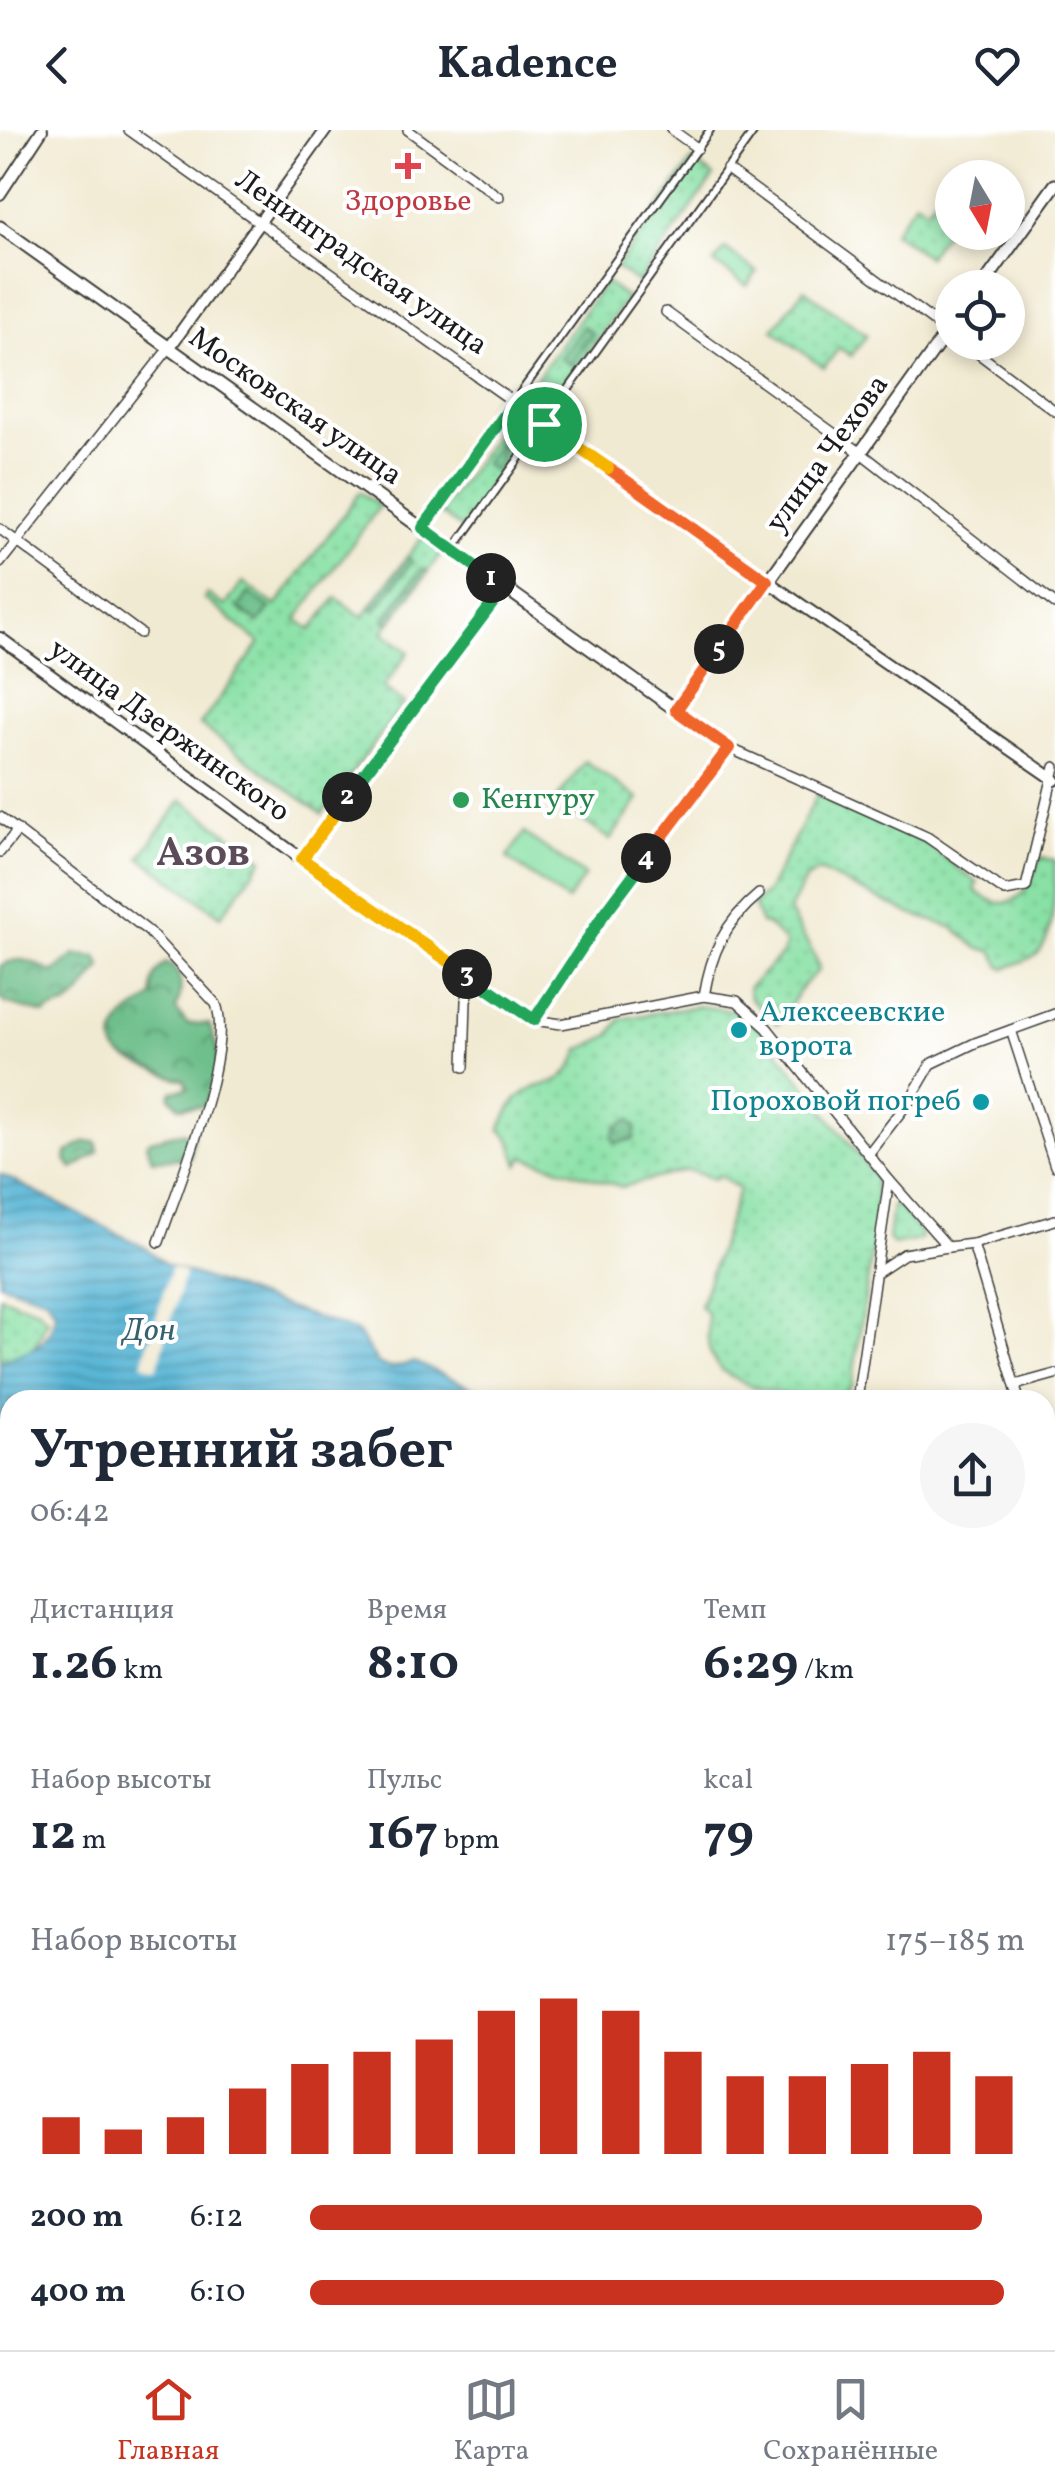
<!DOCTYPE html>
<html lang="ru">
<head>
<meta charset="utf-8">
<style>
	:root { --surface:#fff; --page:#f6f6f7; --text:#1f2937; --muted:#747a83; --line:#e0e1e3; --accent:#c8321e }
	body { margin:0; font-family:Vollkorn,serif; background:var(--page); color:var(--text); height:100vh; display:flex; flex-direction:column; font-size:38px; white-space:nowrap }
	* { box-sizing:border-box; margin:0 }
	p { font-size:32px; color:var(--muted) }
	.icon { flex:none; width:55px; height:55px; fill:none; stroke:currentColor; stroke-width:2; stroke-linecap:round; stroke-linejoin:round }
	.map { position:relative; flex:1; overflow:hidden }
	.details { position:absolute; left:0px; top:1260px; width:1055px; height:960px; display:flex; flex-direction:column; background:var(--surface); border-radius:30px 30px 0 0; box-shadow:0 5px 15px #0003 }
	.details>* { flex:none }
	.needle { width:65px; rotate:170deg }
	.controls { position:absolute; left:935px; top:30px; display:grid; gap:20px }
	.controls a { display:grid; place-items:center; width:90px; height:90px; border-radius:50%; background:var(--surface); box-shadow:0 5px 15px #0003; font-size:50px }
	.pin { position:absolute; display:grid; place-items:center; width:85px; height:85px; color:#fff; margin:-42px; border:5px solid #fff; border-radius:50%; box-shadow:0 2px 10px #0007 }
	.km { position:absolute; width:50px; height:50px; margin:-25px; border-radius:50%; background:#222; color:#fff; font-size:28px; line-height:50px; text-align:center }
	.round { display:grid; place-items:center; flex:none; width:105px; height:105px; border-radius:52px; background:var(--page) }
	.headline { display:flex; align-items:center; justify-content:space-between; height:170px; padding:0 30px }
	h1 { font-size:55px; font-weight:700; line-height:75px }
	.figures { display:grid; grid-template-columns:repeat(3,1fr); gap:15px; height:170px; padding:10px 30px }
	.figures div { display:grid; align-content:center }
	.figures b { font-size:50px; font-weight:700 }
	.figures small { font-size:28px; font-weight:400 }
	.figures p { font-size:28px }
	.chart { height:280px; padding:20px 30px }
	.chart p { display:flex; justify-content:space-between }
	.chart svg { width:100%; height:180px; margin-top:10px; stroke:var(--accent); stroke-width:6 }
	ul { padding:0 30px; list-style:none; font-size:32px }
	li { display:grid; grid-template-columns:160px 120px 1fr; align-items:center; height:75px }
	li i { height:25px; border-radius:12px; background:var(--accent) }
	header { display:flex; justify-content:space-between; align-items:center; height:130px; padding:0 30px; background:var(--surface); font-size:45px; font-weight:700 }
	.menu { display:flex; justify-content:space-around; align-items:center; height:140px; border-top:2px solid var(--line); background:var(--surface); font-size:28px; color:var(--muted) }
	.menu a { display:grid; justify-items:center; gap:5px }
	.menu .selected { color:var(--accent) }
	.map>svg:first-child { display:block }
</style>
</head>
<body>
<header><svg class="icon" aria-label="back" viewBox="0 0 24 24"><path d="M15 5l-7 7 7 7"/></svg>Kadence<svg class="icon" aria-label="heart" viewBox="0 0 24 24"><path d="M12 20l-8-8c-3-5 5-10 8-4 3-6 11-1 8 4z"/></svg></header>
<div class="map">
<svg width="1055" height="2220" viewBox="0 0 1055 2220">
	<defs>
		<pattern id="grass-dots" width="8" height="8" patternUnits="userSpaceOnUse" patternTransform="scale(2.5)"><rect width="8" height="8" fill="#89e1a6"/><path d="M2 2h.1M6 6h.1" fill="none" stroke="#76c08e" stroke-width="1.8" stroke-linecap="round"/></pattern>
		<pattern id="forest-crowns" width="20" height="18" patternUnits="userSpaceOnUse" patternTransform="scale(2.5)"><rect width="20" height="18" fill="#6ebf8b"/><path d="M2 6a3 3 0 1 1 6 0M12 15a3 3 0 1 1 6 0" fill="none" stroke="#5a9a71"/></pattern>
		<pattern id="water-rules" width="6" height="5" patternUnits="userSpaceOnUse" patternTransform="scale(2.5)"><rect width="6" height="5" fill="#56b5d5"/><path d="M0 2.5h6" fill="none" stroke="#4692ac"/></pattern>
	</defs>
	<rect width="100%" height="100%" fill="#fff"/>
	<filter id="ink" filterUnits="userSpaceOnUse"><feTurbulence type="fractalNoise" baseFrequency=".01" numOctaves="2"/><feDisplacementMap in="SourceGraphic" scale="20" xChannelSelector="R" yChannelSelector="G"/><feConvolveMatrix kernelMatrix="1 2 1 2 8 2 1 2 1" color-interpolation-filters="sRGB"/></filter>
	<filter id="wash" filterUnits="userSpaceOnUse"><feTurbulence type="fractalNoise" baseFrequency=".0048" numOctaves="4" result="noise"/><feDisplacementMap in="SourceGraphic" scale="40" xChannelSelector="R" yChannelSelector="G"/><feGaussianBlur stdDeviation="2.25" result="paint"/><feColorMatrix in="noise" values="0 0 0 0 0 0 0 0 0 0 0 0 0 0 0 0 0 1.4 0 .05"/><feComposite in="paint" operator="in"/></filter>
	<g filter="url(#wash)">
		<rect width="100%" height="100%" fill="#f1ead2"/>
		<g fill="url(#grass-dots)" stroke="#527e61" stroke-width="2.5">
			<path d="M 692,31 L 714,46 L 638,153 L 616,138 Z"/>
			<path d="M 943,58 L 952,65 L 952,93 L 927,127 L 893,102 L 916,71 L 927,79 Z"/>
			<path d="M 605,152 L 627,168 L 545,282 L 523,267 Z"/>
			<path d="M 804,159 L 867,205 L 851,226 L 839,218 L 824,238 L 773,200 Z"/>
			<path d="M 510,284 L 532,300 L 462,399 L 440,383 Z"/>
			<path d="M 360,362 L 380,376 L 297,489 L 311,500 L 336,468 L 363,487 L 422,407 L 442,422 L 383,502 L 409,522 L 383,558 L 404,573 L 322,684 L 200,595 L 260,513 L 204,468 L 207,464 L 225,476 L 243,452 L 276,476 Z"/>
			<path d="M 585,631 L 639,669 L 610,710 L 556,670 Z"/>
			<path d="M 818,663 L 833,674 L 918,708 L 978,753 L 975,760 C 1010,790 1029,763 1040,728 L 1055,730 C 1055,759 1055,811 1035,826 C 1025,831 1016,833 1006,839 L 1001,837 L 993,821 L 979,819 L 954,798 L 911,784 L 819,741 L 805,750 L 789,780 C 796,799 818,825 819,840 L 804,854 L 778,894 L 750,868 L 748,858 L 781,825 L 786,814 L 768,795 L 761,794 L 753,774 L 767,762 Z"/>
			<path d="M 182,670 L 263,729 L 221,786 L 140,727 Z"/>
			<path d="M 696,876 L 740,881 L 764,903 L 875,1046 L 876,1094 L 852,1255 L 837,1270 C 803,1270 722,1260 710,1222 C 706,1211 708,1195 707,1183 L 700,1176 L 739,1059 L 719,1045 L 714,1049 L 687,1040 L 622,1057 L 524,1027 L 519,1035 L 510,1009 L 500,999 C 505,990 510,976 517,969 C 543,944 561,968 580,920 L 610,905 L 621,889 Z"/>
			<path d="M 897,1075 L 921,1104 L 920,1110 L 893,1115 L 888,1109 L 892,1076 Z"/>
			<path d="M 0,1166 L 38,1180 L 47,1190 L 33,1221 L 0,1231 Z"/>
		</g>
		<g fill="url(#forest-crowns)" stroke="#456e54" stroke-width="2.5">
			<path d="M 583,196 L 593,203 L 571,235 L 560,228 Z"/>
			<path d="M 516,289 L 526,296 L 516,311 L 510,308 L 498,325 L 502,329 L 494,341 L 484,334 Z"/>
			<path d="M 407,427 L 412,431 L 375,481 L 370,477 Z"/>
			<path d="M 422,438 L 428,442 L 389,494 L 384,490 Z"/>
			<path d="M 249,463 L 270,478 L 259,493 L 238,478 Z"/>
			<path d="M 75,825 L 97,827 L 102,838 C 89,849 83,867 68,875 C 59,879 52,878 45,884 L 4,873 L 0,868 L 0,836 C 22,824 33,832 53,843 Z"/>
			<path d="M 166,833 C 185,840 182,864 176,879 L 187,894 L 209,894 C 223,930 222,941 204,976 L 180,977 L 170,967 L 172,961 L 188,958 L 184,949 C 174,949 170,945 161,942 C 140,933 94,927 122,891 C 130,880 144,876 153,866 C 151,851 154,843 166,833 Z"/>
			<path d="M 630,990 L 636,998 L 634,1009 L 616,1013 L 612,1008 C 615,998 619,993 630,990 Z"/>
			<path d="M 182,1002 L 193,1006 L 190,1028 L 152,1030 L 147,1014 L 150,1010 Z"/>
			<path d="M 84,1012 L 96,1012 L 99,1022 L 73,1039 L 66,1031 L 67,1023 Z"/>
			<path d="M 0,1353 L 10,1355 L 10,1472 L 0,1474 Z"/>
			<path d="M 0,1847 L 10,1849 L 10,2069 L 0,2076 Z"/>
		</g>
		<g fill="#89e1a6" stroke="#527e61" stroke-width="2.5">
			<path d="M 725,119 L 757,142 L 747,156 L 714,133 Z"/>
			<path d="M 524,703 L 585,746 L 567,771 L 507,728 Z"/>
		</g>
		<g fill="url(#water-rules)" stroke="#396878" stroke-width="2.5">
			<path d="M 0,1044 L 146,1118 L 166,1135 L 357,1202 L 379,1235 L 392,1238 L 414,1232 L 501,1270 L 10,1270 L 10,1355 L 0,1353 L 0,1231 C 29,1221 52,1216 55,1181 L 46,1168 L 0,1153 Z"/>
			<path d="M 1045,1404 L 1055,1406 L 1055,1933 L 1045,1935 Z"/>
			<path d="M 10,1472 L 10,1849 L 0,1847 L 0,1474 Z"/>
		</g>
		<path fill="#f1ead2" d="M 171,1137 L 185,1142 L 157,1239 L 142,1234 Z"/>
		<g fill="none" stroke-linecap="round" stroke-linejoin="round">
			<path stroke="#56b5d5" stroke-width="2.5" d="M 254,2210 L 256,2220"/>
			<g stroke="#36616f" stroke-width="2.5" stroke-dasharray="12 10" stroke-linecap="butt">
				<path d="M 1045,1503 L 1055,1508"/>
				<path d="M 0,1659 L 10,1656"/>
			</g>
		</g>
	</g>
	<g filter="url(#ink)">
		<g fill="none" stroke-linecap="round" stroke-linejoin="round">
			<defs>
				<g id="pedestrian">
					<path d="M 423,398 L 710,0"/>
					<path d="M 453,420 L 755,0"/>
				</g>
				<g id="minor">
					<path d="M 129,0 L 767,451"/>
					<path d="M 408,0 L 499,67"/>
					<path d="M 672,0 L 697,18"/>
					<path d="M 727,39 L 952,205"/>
					<path d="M 666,182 L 861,323 L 1055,474"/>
					<path d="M 963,212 L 1055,281"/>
					<path d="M 0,399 L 140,503"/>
					<path d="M 0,433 L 169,218"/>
					<path d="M 676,580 L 729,618 L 927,707 L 1005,761 L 1026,757 L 1055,637"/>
					<path d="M 0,687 L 148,801 L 216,874 C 234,922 177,1059 159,1112"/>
					<path d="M 0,722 L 18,700"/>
					<path d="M 302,729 L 534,890 L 561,894 L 704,866 L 737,871 L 767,898 L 889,1050 L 948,1117 L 973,1114 L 1055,1090"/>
					<path d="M 704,866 C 711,823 725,792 759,764"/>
					<path d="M 534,890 L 601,787 L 729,618"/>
					<path d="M 1011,900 L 1055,1036"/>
					<path d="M 464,937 L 466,871 L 473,848"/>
					<path d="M 869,1023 L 910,970 L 931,934 L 975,913 L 1055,884"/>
					<path d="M 973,1114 L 1019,1270"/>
					<path d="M 877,1142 L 904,1124 L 948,1117"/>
					<path d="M 1015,1255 L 1055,1244"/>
					<path d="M 857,1270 L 889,1050"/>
					<path d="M 1045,2023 L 1055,2022"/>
					<path d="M 572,2220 L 580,2210"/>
				</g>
				<g id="tertiary">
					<path d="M 0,64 L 42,0"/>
					<path d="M 169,218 L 326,0"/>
					<path d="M 767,451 L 1055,650"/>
					<path d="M 0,508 L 302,729 L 504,457"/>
				</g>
				<g id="secondary">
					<path d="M 0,97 L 676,580 L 952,195"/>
					<path d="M 981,158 L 1055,55"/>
				</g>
			</defs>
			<use href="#pedestrian" stroke="#3c3b37" stroke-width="10"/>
			<use href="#minor" stroke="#3c3b37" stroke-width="12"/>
			<use href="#tertiary" stroke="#3c3b37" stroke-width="14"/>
			<use href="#secondary" stroke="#3c3b37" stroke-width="15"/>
			<use href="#pedestrian" stroke="#fff" stroke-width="6"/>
			<use href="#minor" stroke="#fff" stroke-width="9"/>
			<use href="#tertiary" stroke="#fff" stroke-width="10"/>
			<use href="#secondary" stroke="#fff" stroke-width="11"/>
			<defs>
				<g id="rail">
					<path d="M 1045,1330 L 1055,1333"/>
					<path d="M 1045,1389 L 1055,1390"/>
				</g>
			</defs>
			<use href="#rail" stroke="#1c1c1c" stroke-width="6"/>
			<use href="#rail" stroke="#fff" stroke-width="2.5" stroke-dasharray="8" stroke-linecap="butt"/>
		</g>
	</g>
	<g fill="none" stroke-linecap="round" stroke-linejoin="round" filter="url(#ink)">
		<defs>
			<path id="split-1" d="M 491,448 L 423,398 L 514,272 L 544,294"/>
			<path id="split-2" d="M 347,667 L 504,458 L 491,448"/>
			<path id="split-3" d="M 347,667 L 302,729 L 467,844"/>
			<path id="split-4" d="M 467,844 L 534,890 L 602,787 L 646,728"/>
			<path id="split-5" d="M 646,728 L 729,618 L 676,580 L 719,519"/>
			<path id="split-6" d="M 608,338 L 767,451 L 719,519"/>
			<path id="split-7" d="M 544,294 L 608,338"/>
		</defs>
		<use href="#split-1" stroke="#fff" stroke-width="20"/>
		<use href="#split-2" stroke="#fff" stroke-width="20"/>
		<use href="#split-3" stroke="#fff" stroke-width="20"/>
		<use href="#split-4" stroke="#fff" stroke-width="20"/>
		<use href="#split-5" stroke="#fff" stroke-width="20"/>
		<use href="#split-6" stroke="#fff" stroke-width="20"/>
		<use href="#split-7" stroke="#fff" stroke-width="20"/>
		<use href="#split-1" stroke="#22a559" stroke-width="12"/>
		<use href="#split-2" stroke="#22a559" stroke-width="12"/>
		<use href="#split-3" stroke="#f5b400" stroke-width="12"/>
		<use href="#split-4" stroke="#22a559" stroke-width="12"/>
		<use href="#split-5" stroke="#f0652b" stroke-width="12"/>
		<use href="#split-6" stroke="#f0652b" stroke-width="12"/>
		<use href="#split-7" stroke="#f5b400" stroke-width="12"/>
	</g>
	<path fill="#e0444e" stroke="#fff" stroke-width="4" d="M403 21h10v10h10v10h-10v10h-10v-10h-10v-10h10z"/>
	<circle fill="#2e9e5b" stroke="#fff" stroke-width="4" cx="461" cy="670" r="10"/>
	<g fill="#0f9aa8" stroke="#fff" stroke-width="4">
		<circle cx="739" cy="900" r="10"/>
		<circle cx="981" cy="972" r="10"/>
	</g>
	<g text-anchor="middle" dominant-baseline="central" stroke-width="8" stroke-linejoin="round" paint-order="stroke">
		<g font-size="30" fill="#be3a42" stroke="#fff">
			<text x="408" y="72">Здоровье</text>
		</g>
		<g font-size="30" fill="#1c1c1c" stroke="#fff">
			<text transform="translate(361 133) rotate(35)">Ленинградская улица</text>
			<text transform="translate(295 277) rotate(35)">Московская улица</text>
			<text transform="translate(828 324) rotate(-54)">улица Чехова</text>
			<text transform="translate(169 601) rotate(36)">улица Дзержинского</text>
		</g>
		<g font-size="30" fill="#27864d" stroke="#fff" text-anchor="start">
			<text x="481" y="670">Кенгуру</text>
		</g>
		<g font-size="30" fill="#0d838f" stroke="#fff" text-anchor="start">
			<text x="759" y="883">Алексеевские<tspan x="759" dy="34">ворота</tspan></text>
			<text x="961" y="972" text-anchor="end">Пороховой погреб</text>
		</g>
		<g font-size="32" font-style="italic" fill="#36616f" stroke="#fff">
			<text x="149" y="1202">Дон</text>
		</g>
		<g font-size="40" font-weight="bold" fill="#5c4c5a" stroke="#fff">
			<text x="203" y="725">Азов</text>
		</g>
	</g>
</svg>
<div class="controls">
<a><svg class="needle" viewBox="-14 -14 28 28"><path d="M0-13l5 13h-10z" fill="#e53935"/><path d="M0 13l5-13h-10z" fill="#747a83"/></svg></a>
<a><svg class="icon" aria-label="locate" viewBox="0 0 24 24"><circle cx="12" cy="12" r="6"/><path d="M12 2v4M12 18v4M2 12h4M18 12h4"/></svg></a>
</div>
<div class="pin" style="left:544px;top:294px;background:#1e9e55"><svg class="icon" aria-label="arrive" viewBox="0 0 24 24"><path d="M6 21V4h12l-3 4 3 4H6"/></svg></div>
<b class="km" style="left:491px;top:448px">1</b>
<b class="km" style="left:347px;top:667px">2</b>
<b class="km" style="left:467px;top:844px">3</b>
<b class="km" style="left:646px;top:728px">4</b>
<b class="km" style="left:719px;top:519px">5</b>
<section class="details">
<div class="headline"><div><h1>Утренний забег</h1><p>06:42</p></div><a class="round"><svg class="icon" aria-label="share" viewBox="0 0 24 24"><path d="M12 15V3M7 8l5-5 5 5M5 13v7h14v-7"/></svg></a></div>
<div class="figures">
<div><p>Дистанция</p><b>1.26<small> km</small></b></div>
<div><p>Время</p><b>8:10</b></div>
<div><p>Темп</p><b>6:29<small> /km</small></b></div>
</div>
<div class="figures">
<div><p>Набор высоты</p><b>12<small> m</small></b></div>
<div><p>Пульс</p><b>167<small> bpm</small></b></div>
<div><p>kcal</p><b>79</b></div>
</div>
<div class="chart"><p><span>Набор высоты</span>175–185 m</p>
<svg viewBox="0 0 160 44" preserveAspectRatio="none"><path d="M5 44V35M15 44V38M25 44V35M35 44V28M45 44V22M55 44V19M65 44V16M75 44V9M85 44V6M95 44V9M105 44V19M115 44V25M125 44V25M135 44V22M145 44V19M155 44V25"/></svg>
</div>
<ul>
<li><b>200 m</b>6:12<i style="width:94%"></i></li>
<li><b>400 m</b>6:10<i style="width:97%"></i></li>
</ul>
</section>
</div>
<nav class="menu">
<a class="selected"><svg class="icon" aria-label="home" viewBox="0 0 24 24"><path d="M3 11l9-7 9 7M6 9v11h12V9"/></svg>Главная</a>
<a><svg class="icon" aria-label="map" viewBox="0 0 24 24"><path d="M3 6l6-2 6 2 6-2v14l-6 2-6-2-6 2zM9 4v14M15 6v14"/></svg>Карта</a>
<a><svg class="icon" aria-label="saved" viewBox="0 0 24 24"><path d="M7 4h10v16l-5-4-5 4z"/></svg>Сохранённые</a>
</nav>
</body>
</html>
